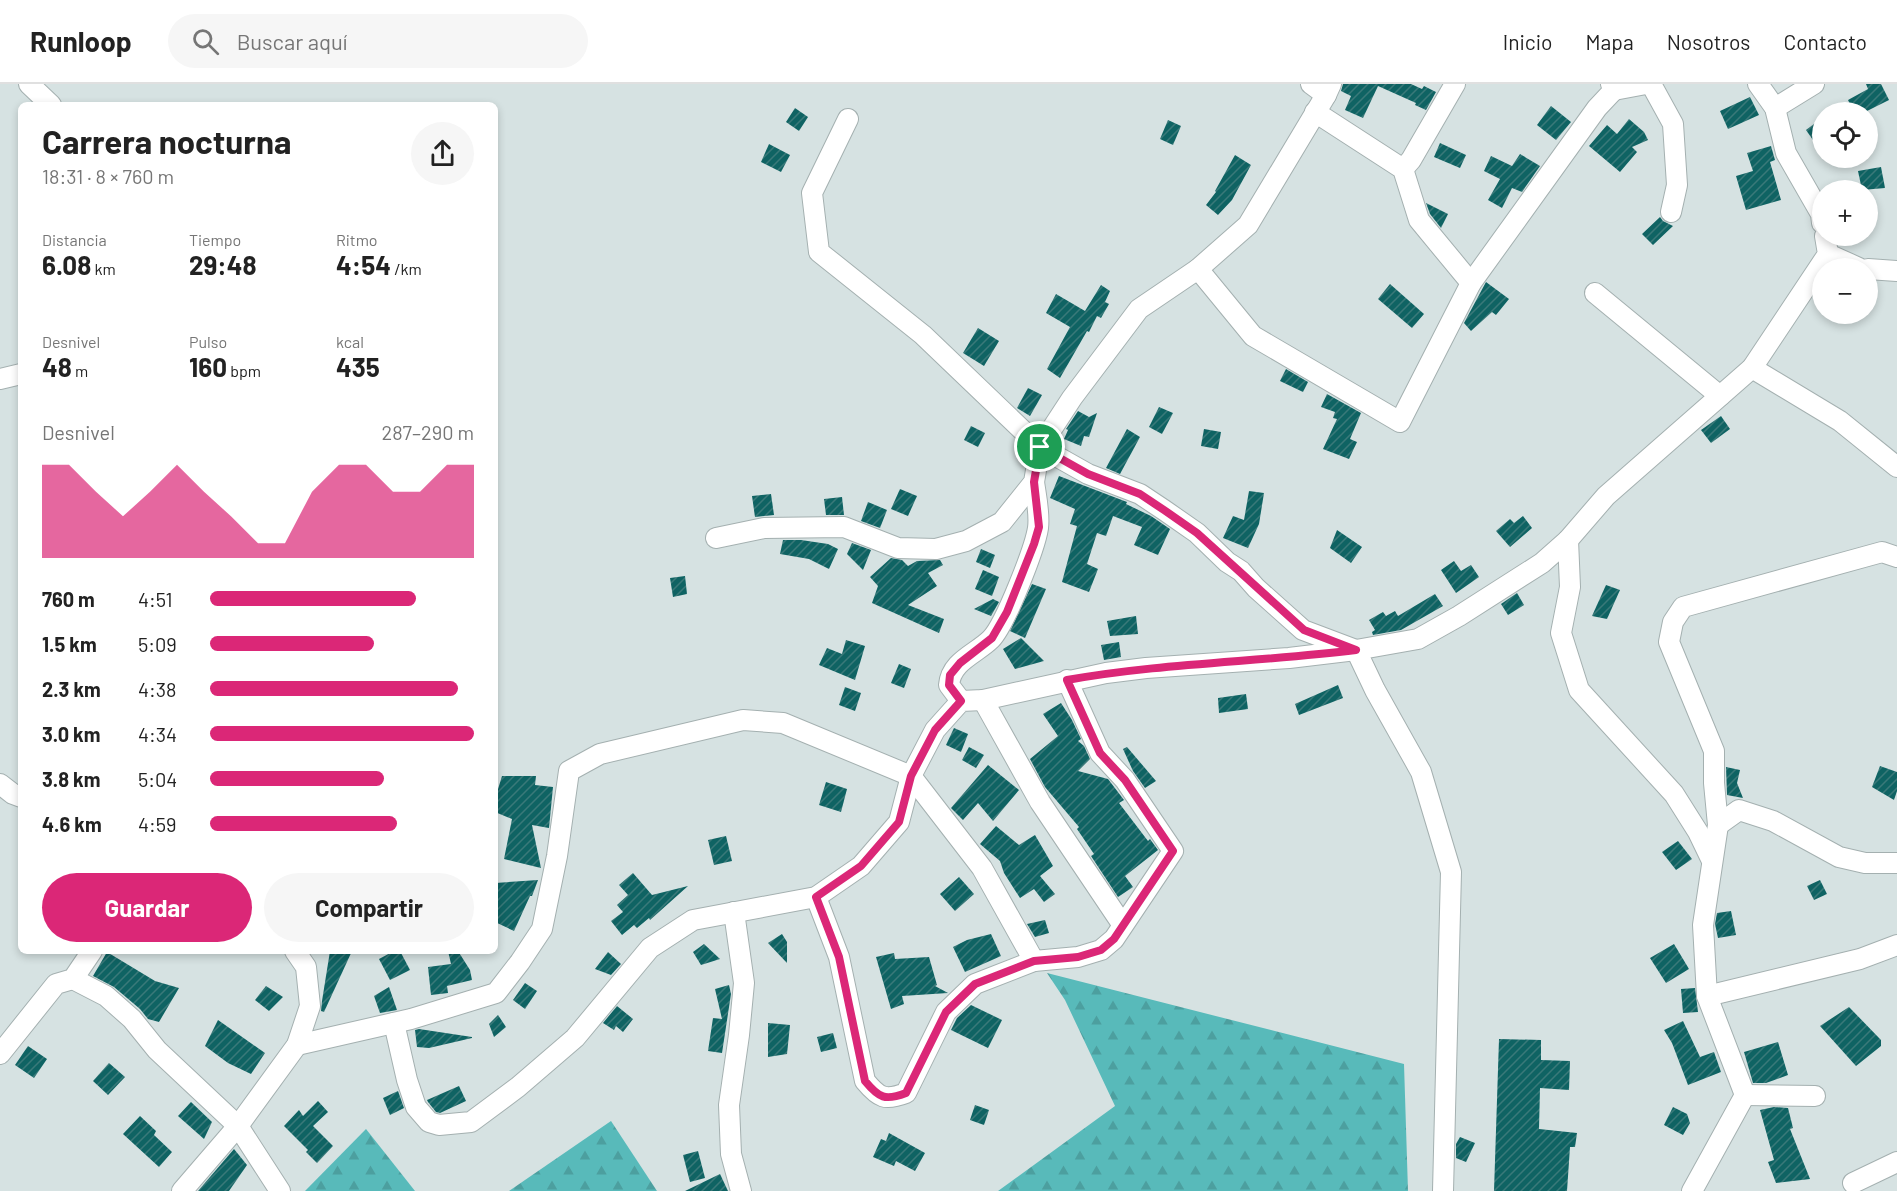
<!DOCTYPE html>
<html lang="es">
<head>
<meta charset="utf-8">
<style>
	:root { --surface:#fff; --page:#f6f6f6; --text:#222; --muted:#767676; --line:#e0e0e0; --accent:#db2777 }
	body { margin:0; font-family:Barlow,sans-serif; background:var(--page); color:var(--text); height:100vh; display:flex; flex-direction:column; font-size:22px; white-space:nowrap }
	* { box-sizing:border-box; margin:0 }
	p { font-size:20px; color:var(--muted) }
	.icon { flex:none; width:33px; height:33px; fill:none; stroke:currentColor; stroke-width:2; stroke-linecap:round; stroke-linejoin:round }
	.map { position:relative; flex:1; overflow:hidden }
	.sheet { position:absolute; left:18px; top:18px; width:480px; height:852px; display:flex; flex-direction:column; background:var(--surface); border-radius:9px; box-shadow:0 3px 9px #0003 }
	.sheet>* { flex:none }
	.tools { position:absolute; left:1812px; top:18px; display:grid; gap:12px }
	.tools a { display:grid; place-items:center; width:66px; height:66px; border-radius:50%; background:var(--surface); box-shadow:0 3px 9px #0003; font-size:30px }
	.pin { position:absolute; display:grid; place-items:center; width:51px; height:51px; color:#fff; margin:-26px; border:3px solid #fff; border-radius:50%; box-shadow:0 2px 6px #0007 }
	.round { display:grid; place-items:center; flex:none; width:63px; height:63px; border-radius:32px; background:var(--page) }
	.summary { display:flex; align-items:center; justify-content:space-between; height:102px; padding:0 24px }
	h1 { font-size:33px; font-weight:700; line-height:45px }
	.stats { display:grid; grid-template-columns:repeat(3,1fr); gap:9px; height:102px; padding:6px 24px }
	.stats div { display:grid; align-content:center }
	.stats b { font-size:26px; font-weight:700 }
	.stats small { font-size:16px; font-weight:400 }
	.stats p { font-size:16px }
	.chart { height:168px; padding:12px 24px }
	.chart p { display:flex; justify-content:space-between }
	.chart svg { width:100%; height:108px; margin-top:6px; fill:var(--accent); opacity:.7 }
	.action { display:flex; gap:12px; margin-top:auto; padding:12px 24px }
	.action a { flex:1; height:69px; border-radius:36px; background:var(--accent); color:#fff; font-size:24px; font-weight:700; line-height:69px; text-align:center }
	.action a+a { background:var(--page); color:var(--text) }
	ul { padding:0 24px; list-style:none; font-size:20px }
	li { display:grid; grid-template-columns:96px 72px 1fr; align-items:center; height:45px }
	li i { height:15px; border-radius:8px; background:var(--accent) }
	header { display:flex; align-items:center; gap:36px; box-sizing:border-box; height:84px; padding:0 30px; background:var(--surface); border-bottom:2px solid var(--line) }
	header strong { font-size:28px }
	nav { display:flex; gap:33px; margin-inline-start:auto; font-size:21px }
	.search { width:420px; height:54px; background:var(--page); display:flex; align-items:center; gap:15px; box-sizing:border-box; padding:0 21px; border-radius:33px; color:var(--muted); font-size:22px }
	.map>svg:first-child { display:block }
</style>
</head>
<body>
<header>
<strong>Runloop</strong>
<div class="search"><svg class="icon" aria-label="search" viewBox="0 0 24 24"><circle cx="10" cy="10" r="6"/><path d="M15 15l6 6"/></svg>Buscar aquí</div>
<nav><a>Inicio</a><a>Mapa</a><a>Nosotros</a><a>Contacto</a></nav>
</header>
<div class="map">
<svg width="1897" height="1107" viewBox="0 0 1897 1107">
	<defs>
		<pattern id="forest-firs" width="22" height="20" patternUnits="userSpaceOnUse" patternTransform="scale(1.5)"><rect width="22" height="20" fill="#58baba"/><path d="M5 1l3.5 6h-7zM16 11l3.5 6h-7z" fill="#4c9f9f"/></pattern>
		<pattern id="building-hatch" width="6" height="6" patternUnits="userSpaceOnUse" patternTransform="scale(1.5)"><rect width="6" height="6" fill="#0f6363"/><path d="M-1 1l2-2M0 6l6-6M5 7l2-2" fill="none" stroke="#3a7979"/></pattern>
	</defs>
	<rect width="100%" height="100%" fill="#d6e2e2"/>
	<g fill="url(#forest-firs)">
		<path d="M 1047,889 L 1404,980 L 1408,1107 L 998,1107 L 1115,1022 L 1065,916 Z"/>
		<path d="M 611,1037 L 657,1107 L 509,1107 Z"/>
		<path d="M 366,1045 L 415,1107 L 305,1107 Z"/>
	</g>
	<g fill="url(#building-hatch)">
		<path d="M 1343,0 L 1411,0 L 1422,5 L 1424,2 L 1436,8 L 1426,26 L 1415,21 L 1416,19 L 1378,2 L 1363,34 L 1345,26 L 1351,12 L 1341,7 Z"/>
		<path d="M 1866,0 L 1881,0 L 1889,16 L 1865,28 L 1854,28 L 1848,16 L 1868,5 Z"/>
		<path d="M 1750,13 L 1759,31 L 1728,45 L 1720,27 Z"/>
		<path d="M 1551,22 L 1571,38 L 1556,56 L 1537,41 Z"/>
		<path d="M 795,24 L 808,33 L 799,47 L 786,38 Z"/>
		<path d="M 1822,34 L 1822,69 L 1806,46 Z"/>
		<path d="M 1629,35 L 1644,48 L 1648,56 L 1632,63 L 1637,68 L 1620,88 L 1589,62 L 1607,41 L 1617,50 Z"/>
		<path d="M 1168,36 L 1181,42 L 1173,61 L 1160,55 Z"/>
		<path d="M 1440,59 L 1466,71 L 1460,84 L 1434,73 Z"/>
		<path d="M 769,60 L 790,71 L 781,88 L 761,78 Z"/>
		<path d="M 1771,62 L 1775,76 L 1770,78 L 1781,116 L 1746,126 L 1736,92 L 1753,87 L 1747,69 Z"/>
		<path d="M 1520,70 L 1540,82 L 1522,108 L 1512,104 L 1502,124 L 1488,116 L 1500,95 L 1484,87 L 1491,72 L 1512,82 Z"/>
		<path d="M 1235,71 L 1251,81 L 1232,116 L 1218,131 L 1206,121 L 1216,108 L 1215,107 Z"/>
		<path d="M 1881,83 L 1885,104 L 1862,106 L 1858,87 Z"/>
		<path d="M 1426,119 L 1448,130 L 1441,144 L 1430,130 Z"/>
		<path d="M 1660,133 L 1663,137 L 1673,142 L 1653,161 L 1642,150 Z"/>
		<path d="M 1486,198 L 1509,215 L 1496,231 L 1492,228 L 1471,247 L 1464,239 Z"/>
		<path d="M 1390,200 L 1424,230 L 1412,244 L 1378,215 Z"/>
		<path d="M 1101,201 L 1110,207 L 1105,218 L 1109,220 L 1101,234 L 1097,232 L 1089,248 L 1087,247 L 1060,294 L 1047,285 L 1070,243 L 1046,229 L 1056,210 L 1085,227 Z"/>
		<path d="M 978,244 L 999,257 L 984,282 L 963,269 Z"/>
		<path d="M 1286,285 L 1308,298 L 1303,308 L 1280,297 Z"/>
		<path d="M 1028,304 L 1042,311 L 1030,332 L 1017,324 Z"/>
		<path d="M 1327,310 L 1361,329 L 1350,355 L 1357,358 L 1349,375 L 1323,365 L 1337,335 L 1333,334 L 1335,328 L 1321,323 Z"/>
		<path d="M 1159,323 L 1173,329 L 1162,350 L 1149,343 Z"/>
		<path d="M 1078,327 L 1089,333 L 1097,329 L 1089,353 L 1084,352 L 1081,362 L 1064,355 L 1068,346 L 1066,345 Z"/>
		<path d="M 1721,332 L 1730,345 L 1711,359 L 1701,346 Z"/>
		<path d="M 971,342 L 985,349 L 978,363 L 964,356 Z"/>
		<path d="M 1127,345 L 1140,353 L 1120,390 L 1106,384 Z"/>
		<path d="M 1204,345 L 1221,348 L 1218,365 L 1201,362 Z"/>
		<path d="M 1059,392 L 1127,418 L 1126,420 L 1151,432 L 1170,445 L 1158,471 L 1134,461 L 1142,443 L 1113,432 L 1106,452 L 1097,449 L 1087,480 L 1098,485 L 1089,508 L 1062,498 L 1077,442 L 1070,440 L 1075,425 L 1050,414 Z"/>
		<path d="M 900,405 L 917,412 L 908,432 L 891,425 Z"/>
		<path d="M 1249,407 L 1264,409 L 1259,440 L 1248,464 L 1223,454 L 1233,432 L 1244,436 Z"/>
		<path d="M 771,410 L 774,431 L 755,433 L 752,412 Z"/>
		<path d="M 842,413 L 844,431 L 826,431 L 824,415 Z"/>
		<path d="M 868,418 L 887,426 L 880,444 L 861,437 Z"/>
		<path d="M 1523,432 L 1532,444 L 1510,463 L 1496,447 L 1510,435 L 1514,439 Z"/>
		<path d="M 1337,446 L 1362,463 L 1351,479 L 1330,464 Z"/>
		<path d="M 783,456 L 801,456 L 828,460 L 838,465 L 829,485 L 809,475 L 780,470 Z"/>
		<path d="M 852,459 L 871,466 L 863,486 L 847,470 Z"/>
		<path d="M 981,465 L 995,471 L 990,484 L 976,478 Z"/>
		<path d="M 891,474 L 902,476 L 908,482 L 917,477 L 940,476 L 943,481 L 928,489 L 937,502 L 908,521 L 944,535 L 939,549 L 872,519 L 878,502 L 870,493 Z"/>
		<path d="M 1454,477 L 1461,487 L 1471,481 L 1479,493 L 1456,509 L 1441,486 Z"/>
		<path d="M 983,486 L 999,493 L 992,512 L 975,505 Z"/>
		<path d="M 685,492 L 687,510 L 673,513 L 670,494 Z"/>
		<path d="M 1032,500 L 1046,505 L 1025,554 L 1010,547 Z"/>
		<path d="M 1606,501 L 1620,506 L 1607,535 L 1592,532 Z"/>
		<path d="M 1517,509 L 1524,521 L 1508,531 L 1501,520 Z"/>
		<path d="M 1435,510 L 1443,522 L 1401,546 L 1373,551 L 1372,548 L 1375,546 L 1369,536 L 1383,528 L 1386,532 L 1395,527 L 1398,532 Z"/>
		<path d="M 993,515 L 999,518 L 991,532 L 974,525 Z"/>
		<path d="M 1136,532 L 1138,550 L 1110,552 L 1107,537 Z"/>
		<path d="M 1021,554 L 1044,577 L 1015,585 L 1003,565 Z"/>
		<path d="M 846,556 L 865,562 L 855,596 L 819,581 L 827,564 L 842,570 Z"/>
		<path d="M 1119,558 L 1121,573 L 1104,576 L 1101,561 Z"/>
		<path d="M 899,580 L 911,585 L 904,604 L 891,599 Z"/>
		<path d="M 1338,601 L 1343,614 L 1299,631 L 1295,620 Z"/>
		<path d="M 845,603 L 861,609 L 855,627 L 839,621 Z"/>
		<path d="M 1246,610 L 1248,625 L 1219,629 L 1218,614 Z"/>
		<path d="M 1061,619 L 1072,636 L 1081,655 L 1078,657 L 1084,662 L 1090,675 L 1078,687 L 1108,695 L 1124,716 L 1119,719 L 1148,757 L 1150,755 L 1158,766 L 1125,792 L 1133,803 L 1118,813 L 1091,772 L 1094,770 L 1077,745 L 1079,743 L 1045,703 L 1030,675 L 1058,652 L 1043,630 Z"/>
		<path d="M 954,644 L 968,650 L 961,668 L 946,661 Z"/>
		<path d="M 969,663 L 984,671 L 976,684 L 962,676 Z"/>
		<path d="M 1127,663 L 1156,697 L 1145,704 L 1133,687 L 1123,665 Z"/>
		<path d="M 988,681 L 1019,706 L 993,737 L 978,719 L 963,736 L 951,724 Z"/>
		<path d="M 1880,682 L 1897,688 L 1897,707 L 1894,716 L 1872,703 Z"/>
		<path d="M 1726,683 L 1740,686 L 1737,699 L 1743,714 L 1727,711 Z"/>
		<path d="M 502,692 L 536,692 L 535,701 L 553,703 L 549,744 L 532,741 L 541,784 L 504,775 L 512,735 L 495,728 L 495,715 Z"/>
		<path d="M 826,698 L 847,705 L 841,728 L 819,721 Z"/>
		<path d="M 996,742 L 1019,761 L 1035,751 L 1053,782 L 1040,792 L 1055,810 L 1044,818 L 1034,805 L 1020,814 L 1004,789 L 1000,777 L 980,760 Z"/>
		<path d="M 726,752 L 732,777 L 714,781 L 708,756 Z"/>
		<path d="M 1678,757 L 1692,775 L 1676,786 L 1662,768 Z"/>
		<path d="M 633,789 L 652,811 L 688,802 L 650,836 L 649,834 L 637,844 L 634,841 L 622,851 L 611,837 L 623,828 L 617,821 L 628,811 L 619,801 Z"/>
		<path d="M 959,793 L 974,810 L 955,827 L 940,810 Z"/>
		<path d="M 538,796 L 532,812 L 530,812 L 514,847 L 495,838 L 495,799 Z"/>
		<path d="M 1820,796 L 1827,810 L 1814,816 L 1807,802 Z"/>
		<path d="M 1731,827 L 1736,851 L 1718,854 L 1715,840 L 1717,829 Z"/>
		<path d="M 1045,836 L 1049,849 L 1035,853 L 1027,840 Z"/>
		<path d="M 782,850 L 787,858 L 787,879 L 768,859 Z"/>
		<path d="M 991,850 L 1001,872 L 965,888 L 953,863 L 967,856 Z"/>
		<path d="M 704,860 L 720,875 L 701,881 L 693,868 Z"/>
		<path d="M 1674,860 L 1689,885 L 1666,899 L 1650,874 Z"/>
		<path d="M 330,867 L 352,867 L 324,928 L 321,927 L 322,917 Z"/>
		<path d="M 394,867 L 400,867 L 410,886 L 390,896 L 379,875 Z"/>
		<path d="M 448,867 L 458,867 L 470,886 L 472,896 L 447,902 L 448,909 L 431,911 L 428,883 L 451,880 Z"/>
		<path d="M 107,868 L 155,897 L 179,904 L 159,938 L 148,935 L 140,925 L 114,903 L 93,892 Z"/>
		<path d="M 608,868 L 621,880 L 611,891 L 595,885 Z"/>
		<path d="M 894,869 L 895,875 L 929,873 L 937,901 L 935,902 L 948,909 L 902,912 L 904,920 L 891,925 L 876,873 Z"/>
		<path d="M 525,899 L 537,907 L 525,925 L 513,916 Z"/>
		<path d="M 729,901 L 731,910 L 722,969 L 708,967 L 713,934 L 722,935 L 715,905 Z"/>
		<path d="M 266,902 L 283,913 L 269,927 L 255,916 Z"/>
		<path d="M 389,903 L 397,926 L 380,929 L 374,912 Z"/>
		<path d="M 1695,904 L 1698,928 L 1683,929 L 1681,905 Z"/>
		<path d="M 971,921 L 1002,936 L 988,964 L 951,946 L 957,934 Z"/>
		<path d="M 617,922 L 633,935 L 623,948 L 616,942 L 614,946 L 603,939 Z"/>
		<path d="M 1849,923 L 1881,956 L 1881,962 L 1856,982 L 1820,942 Z"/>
		<path d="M 498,931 L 506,943 L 494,953 L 489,940 Z"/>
		<path d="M 218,936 L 265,969 L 251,990 L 228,979 L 205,962 Z"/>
		<path d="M 1683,937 L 1700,973 L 1714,968 L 1721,988 L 1688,1001 L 1672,959 L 1664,946 Z"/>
		<path d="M 768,939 L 790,941 L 787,970 L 768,973 Z"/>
		<path d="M 419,945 L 472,953 L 472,954 L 429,964 L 417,963 L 415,946 Z"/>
		<path d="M 833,949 L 837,964 L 821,968 L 817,953 Z"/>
		<path d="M 1499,955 L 1541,956 L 1541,976 L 1570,977 L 1569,1006 L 1540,1004 L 1539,1045 L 1577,1049 L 1575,1063 L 1570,1063 L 1567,1107 L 1494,1107 Z"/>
		<path d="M 1778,958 L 1788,991 L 1766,999 L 1753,999 L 1744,968 Z"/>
		<path d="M 28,962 L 47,975 L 34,994 L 15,981 Z"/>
		<path d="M 109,979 L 125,993 L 108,1011 L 93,997 Z"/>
		<path d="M 459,1002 L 466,1017 L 440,1029 L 436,1028 L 428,1018 L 427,1016 Z"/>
		<path d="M 398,1007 L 404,1024 L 390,1031 L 383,1014 Z"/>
		<path d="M 318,1017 L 328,1028 L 313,1042 L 333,1062 L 317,1079 L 306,1068 L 308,1066 L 284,1042 L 299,1026 L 303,1032 Z"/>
		<path d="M 191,1018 L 212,1038 L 204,1055 L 178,1032 Z"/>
		<path d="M 975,1021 L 989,1026 L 984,1041 L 970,1036 Z"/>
		<path d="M 1673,1023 L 1687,1030 L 1690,1039 L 1683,1051 L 1664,1041 Z"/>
		<path d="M 1774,1023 L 1788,1024 L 1793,1044 L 1790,1045 L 1810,1095 L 1776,1099 L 1768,1078 L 1774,1076 L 1760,1026 Z"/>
		<path d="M 140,1032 L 156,1047 L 154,1051 L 172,1068 L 159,1083 L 123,1050 Z"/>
		<path d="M 889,1049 L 925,1069 L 915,1087 L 896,1077 L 894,1082 L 873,1073 L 881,1055 L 886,1057 Z"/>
		<path d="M 1460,1053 L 1475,1059 L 1466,1078 L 1456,1074 L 1456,1060 Z"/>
		<path d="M 234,1065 L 247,1081 L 229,1107 L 198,1107 Z"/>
		<path d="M 698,1067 L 705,1094 L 690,1098 L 683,1071 Z"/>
		<path d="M 720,1090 L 728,1107 L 685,1107 Z"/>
	</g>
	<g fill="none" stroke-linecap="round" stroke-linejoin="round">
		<defs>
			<g id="street">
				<path d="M 29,0 L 51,21"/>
				<path d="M 1311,0 L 1326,11"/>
				<path d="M 1651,0 L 1673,40 L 1677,101 L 1671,128"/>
				<path d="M 1758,0 L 1775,24 L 1786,69 L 1821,130 L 1822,139"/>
				<path d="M 1614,6 L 1646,0"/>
				<path d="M 1775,24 L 1814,0"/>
				<path d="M 1315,28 L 1403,85 L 1419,136 L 1471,199"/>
				<path d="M 848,35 L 812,109 L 819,168 L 923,251 L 1040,363 L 1088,390 L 1140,410 L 1164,426 L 1197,449 L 1227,478 L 1241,487 L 1256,504 L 1303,546 L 1356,566 L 1375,606 L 1421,688 L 1451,788 L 1443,1107"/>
				<path d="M 1403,85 L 1411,76 L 1455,0"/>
				<path d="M 1828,170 L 1859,184"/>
				<path d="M 1198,185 L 1253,252 L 1400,338 L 1471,199 L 1597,24 L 1614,6 L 1611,0"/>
				<path d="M 1868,185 L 1897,187"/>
				<path d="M 1595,209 L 1720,312"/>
				<path d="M 1752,284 L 1840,337 L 1897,383"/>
				<path d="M 0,295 L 21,290"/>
				<path d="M 716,454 L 764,444 L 844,443 L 898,464 L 936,465 L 966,457 L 1002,438 L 1034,398 L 1040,363 L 1072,314 L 1139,225 L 1198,185 L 1248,141 L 1326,11 L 1331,0"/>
				<path d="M 1568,456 L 1570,503 L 1561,549 L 1579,606 L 1674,710 L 1698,748 L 1712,777"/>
				<path d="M 983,616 L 1040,718 L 1122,840"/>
				<path d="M 961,617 L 949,601 C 951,577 976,570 991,555 C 1005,541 1035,464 1038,444 C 1040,430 1036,412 1034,398"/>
				<path d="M 0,700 L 13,710 L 21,713"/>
				<path d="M 1718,741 L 1739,726 L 1773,737 L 1839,773 L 1865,779 L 1897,779"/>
				<path d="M 816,813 L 839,873 L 865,997 C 879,1014 885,1017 906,1009 L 946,928 L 975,900 L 1034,877 L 1078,873 L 1101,866 L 1114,855 L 1173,767 L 1125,696 L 1100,669 L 1067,596"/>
				<path d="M 734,828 L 744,899 L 739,951 L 729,1021 L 731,1070 L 741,1107"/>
				<path d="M 73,895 L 106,912 L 132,935 L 157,966 L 238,1042 L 280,1107"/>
				<path d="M 1707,912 L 1860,875 L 1897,861"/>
				<path d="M 394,939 L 407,996 L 416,1023 L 429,1038 L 439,1041 L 471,1038 L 518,1003 L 575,954 L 650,864 L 693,836 L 816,813 L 861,782 L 899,738 L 911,692 L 935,646 L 961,617 L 983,616 L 1106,589 L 1146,584 L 1289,574 L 1356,566 L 1418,555 L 1459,532 L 1542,479 L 1568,456 L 1606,412 L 1752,284 L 1828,170 L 1825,152"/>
				<path d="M 297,961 L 411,935 L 496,909 L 520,878 L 542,845 L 557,772 L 569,687 L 600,670 L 743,636 L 783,639 L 911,692 L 982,784 L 1034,877"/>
				<path d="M 0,970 L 56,900 L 73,895 L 92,867"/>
				<path d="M 1745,1011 L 1815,1012"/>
				<path d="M 1853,1099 L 1897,1078"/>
				<path d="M 182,1107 L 238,1042 L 297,961 L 310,922 L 306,883 L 295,867"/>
				<path d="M 1692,1107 L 1745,1011 L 1707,912 L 1703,841 L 1718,741 L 1714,699 L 1714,667 L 1669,558 L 1673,538 L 1683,523 L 1882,468 L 1897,473"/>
			</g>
		</defs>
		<use href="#street" stroke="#a4b0b0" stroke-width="22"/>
		<use href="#street" stroke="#fff" stroke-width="20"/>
	</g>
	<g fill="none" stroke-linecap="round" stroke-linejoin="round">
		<defs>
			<path id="route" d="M 1040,363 L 1088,390 L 1140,410 L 1164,426 L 1197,449 L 1304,546 L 1356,566 C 1259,578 1162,579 1067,596 L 1100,669 L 1125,696 L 1173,767 L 1114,855 L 1101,866 L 1078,873 L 1034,877 L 975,900 L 946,928 L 906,1009 C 885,1017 879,1014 865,997 L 839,873 L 816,813 L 861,782 L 899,738 L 911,692 L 935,646 L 961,617 L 949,601 L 950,591 L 960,579 L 992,554 L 1007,528 L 1034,460 L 1039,443 L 1034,398 Z"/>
		</defs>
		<use href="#route" stroke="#fff" stroke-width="12"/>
		<use href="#route" stroke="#db2777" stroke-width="8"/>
	</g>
</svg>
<div class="tools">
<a><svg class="icon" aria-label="locate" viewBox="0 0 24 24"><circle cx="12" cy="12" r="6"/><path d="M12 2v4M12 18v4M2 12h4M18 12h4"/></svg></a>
<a>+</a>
<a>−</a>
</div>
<div class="pin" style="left:1040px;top:363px;background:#1e9e55"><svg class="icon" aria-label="arrive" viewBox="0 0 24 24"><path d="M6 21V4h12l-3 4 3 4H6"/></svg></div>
<section class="sheet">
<div class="summary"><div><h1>Carrera nocturna</h1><p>18:31 · 8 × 760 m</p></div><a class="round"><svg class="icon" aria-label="share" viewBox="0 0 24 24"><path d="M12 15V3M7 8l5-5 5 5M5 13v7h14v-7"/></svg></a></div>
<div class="stats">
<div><p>Distancia</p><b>6.08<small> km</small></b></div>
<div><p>Tiempo</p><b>29:48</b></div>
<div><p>Ritmo</p><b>4:54<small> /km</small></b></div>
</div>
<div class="stats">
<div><p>Desnivel</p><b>48<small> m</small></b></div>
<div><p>Pulso</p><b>160<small> bpm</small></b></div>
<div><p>kcal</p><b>435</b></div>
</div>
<div class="chart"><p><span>Desnivel</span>287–290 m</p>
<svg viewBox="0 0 160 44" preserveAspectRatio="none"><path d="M0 44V6L10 6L20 17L30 27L40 17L50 6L60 17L70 27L80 38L90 38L100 17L110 6L120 6L130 17L140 17L150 6L160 6V44z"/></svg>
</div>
<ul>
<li><b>760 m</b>4:51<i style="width:78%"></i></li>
<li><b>1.5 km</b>5:09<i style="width:62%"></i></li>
<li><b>2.3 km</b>4:38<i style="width:94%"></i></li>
<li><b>3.0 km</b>4:34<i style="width:100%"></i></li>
<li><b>3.8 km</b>5:04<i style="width:66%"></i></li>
<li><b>4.6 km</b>4:59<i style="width:71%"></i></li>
</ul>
<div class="action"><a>Guardar</a><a>Compartir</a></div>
</section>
</div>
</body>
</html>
